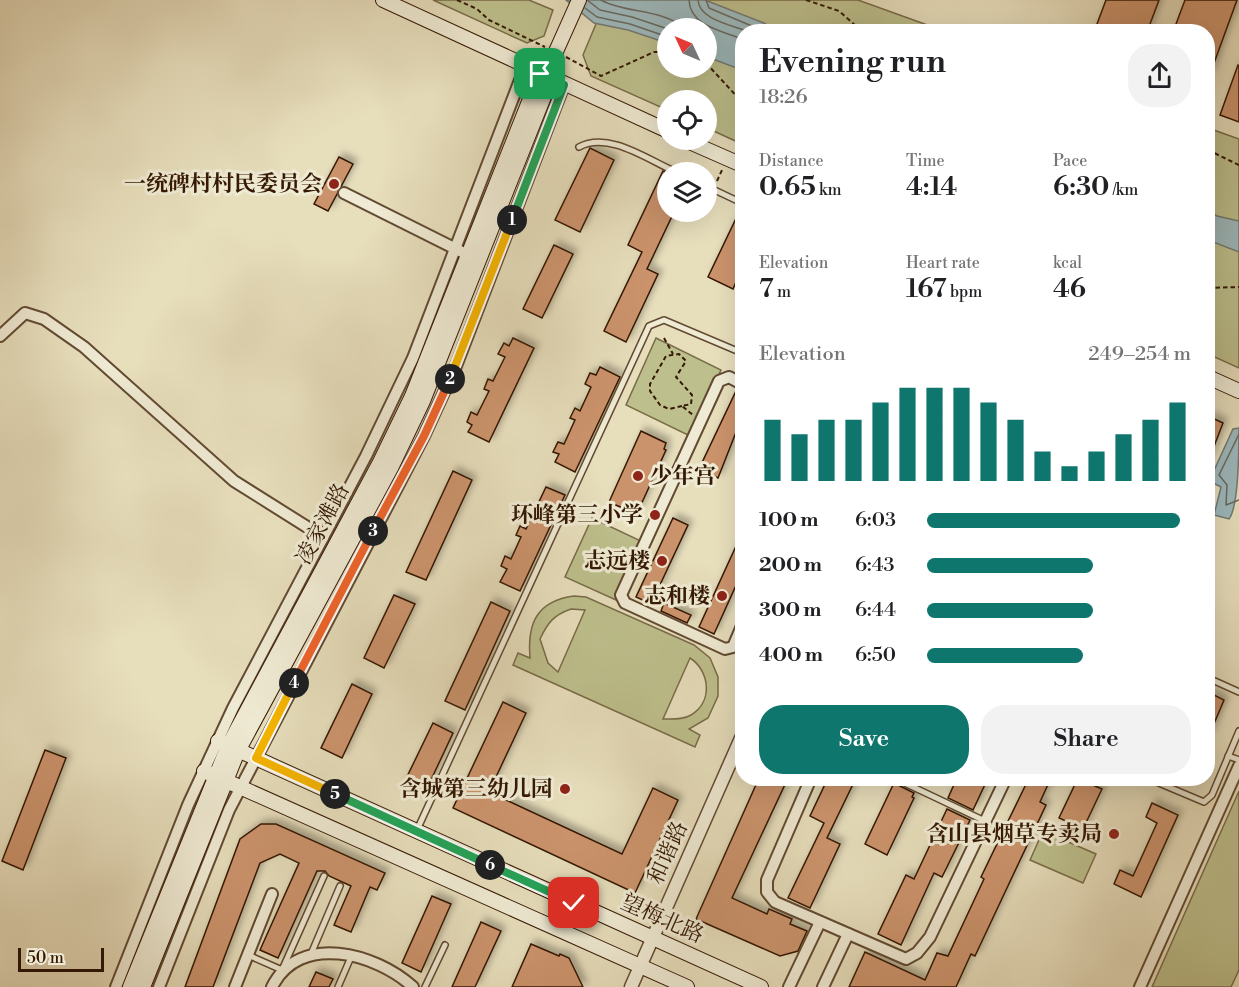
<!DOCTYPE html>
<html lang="en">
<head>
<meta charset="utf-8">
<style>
	:root { --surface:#fff; --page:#f2f2f2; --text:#202124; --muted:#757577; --accent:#0f766e }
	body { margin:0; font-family:"Libre Bodoni","Noto Serif SC",serif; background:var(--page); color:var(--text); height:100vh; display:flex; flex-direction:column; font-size:22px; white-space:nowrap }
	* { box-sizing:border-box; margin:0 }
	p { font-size:20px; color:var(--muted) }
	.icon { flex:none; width:33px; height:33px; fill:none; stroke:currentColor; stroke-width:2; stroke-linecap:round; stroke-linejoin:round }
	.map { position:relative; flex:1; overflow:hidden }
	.panel { position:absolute; left:735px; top:24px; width:480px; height:762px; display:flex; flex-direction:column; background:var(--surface); border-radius:24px; box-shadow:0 6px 24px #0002 }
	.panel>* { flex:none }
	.needle { width:39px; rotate:314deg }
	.controls { position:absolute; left:657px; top:18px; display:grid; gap:12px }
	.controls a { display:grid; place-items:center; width:60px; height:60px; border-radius:50%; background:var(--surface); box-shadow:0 6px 24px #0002; font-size:30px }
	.scale { position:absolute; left:18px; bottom:15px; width:86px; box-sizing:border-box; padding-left:6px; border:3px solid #351904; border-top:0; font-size:16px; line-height:21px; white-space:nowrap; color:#351904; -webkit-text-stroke:4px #efead3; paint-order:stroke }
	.pin { position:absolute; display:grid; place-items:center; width:51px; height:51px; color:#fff; margin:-26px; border-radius:12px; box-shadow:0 3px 9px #0006 }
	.km { position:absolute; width:30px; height:30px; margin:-15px; border-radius:50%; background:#222; color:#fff; font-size:16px; line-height:30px; text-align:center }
	.round { display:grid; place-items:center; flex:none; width:63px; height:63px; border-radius:24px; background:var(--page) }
	.summary { display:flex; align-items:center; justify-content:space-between; height:102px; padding:0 24px }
	h1 { font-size:33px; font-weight:600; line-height:45px }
	.figures { display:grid; grid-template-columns:repeat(3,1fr); gap:9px; height:102px; padding:6px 24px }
	.figures div { display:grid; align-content:center }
	.figures b { font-size:26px; font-weight:600 }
	.figures small { font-size:16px; font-weight:400 }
	.figures p { font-size:16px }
	.chart { height:168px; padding:12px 24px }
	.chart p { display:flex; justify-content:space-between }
	.chart svg { width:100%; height:108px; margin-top:6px; stroke:var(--accent); stroke-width:6 }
	.button { display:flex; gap:12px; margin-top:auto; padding:12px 24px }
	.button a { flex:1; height:69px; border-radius:24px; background:var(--accent); color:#fff; font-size:24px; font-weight:600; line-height:69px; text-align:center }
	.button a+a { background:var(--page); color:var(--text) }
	ul { padding:0 24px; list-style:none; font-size:20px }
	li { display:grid; grid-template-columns:96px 72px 1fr; align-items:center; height:45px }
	li i { height:15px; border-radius:8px; background:var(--accent) }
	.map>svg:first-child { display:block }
</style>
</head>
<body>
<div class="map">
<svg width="1239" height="987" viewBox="0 0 1239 987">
	<defs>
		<filter id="shadow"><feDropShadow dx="4.5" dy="-4.5" stdDeviation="3" flood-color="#0004"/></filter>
	</defs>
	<rect width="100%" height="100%" fill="#e7debc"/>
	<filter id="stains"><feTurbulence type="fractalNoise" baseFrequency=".00333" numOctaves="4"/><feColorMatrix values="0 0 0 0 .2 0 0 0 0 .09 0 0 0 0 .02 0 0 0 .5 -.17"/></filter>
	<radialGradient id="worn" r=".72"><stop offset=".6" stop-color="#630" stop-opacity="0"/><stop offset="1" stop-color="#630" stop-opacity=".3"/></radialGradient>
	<g fill="#bdbf8c" stroke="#796c48" stroke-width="1.5" fill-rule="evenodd">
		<path d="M 433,0 L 529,0 L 553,10 L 544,36 L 527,43 Z"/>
		<path d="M 606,0 L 858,0 L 944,31 L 742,32 L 742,144 L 707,128 L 706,100 L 668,100 L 667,110 L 591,76 L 583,55 ZM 668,28 L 706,28 L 706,68 L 668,68 Z"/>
		<path d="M 1208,128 L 1239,139 L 1239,368 L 1208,354 Z"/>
		<path d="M 656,338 L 721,370 L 690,436 L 626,405 Z"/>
		<path d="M 592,518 L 643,542 L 616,600 L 565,577 Z"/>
		<path d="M 574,596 L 586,597 L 694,645 L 710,658 L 718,677 L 718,696 L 708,718 L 689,729 L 700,735 L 695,747 L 513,665 L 518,653 L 530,658 C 527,623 537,601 574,596 ZM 571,609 L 585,610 L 558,672 L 548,663 L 540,639 C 548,622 554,615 571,609 ZM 690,658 C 709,670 714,701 691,715 C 683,720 672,719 663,719 Z"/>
		<path d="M 1239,791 L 1239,970 L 1231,987 L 1152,987 Z"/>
		<path d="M 1043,831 L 1096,854 L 1083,883 L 1030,860 Z"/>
	</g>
	<g fill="#9db9bd" stroke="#737973" stroke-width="1.5">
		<path d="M 566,0 L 705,0 L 764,23 L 776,31 L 742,32 L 742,70 L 707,57 L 706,28 L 668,28 L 667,43 L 628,30 L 594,23 Z"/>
		<path d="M 1208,210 L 1217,216 L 1239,221 L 1239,252 L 1208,240 Z"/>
		<path d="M 1239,428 C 1239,449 1239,506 1229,519 L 1214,515 L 1221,487 L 1211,482 L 1211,477 L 1233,429 Z"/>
	</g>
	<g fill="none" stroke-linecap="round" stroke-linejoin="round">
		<g stroke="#696960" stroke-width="1.5">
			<path d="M 587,0 L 600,10 L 632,17 L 668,29"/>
			<path d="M 601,0 C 623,13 663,9 684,28"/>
			<path d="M 689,0 C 690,26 722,31 742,39"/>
			<path d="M 698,0 C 699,20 733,25 749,32"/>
			<path d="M 706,0 L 709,8 L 766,32"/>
			<path d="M 585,8 L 597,17 L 630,24 L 668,37"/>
			<path d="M 1239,434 L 1219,475 L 1227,485 L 1226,505 L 1239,500"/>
		</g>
	</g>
	<g fill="#cb936c" stroke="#351904" stroke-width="1.5" filter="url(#shadow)">
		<path d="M 1106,0 L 1159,0 L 1147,32 L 1094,32 Z"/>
		<path d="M 1185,0 L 1237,0 L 1209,77 L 1208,32 L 1173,32 Z"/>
		<path d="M 1238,65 L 1239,66 L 1239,122 L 1220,115 Z"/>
		<path d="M 590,148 L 614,160 L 580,232 L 555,220 Z"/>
		<path d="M 339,157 L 353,164 L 328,211 L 314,204 Z"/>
		<path d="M 663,171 L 668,173 L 668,212 L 674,212 L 647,269 L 658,274 L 626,342 L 604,331 L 642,252 L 628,245 Z"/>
		<path d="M 741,208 L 742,268 L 733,289 L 708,277 Z"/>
		<path d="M 554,245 L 573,254 L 542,318 L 523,309 Z"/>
		<path d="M 513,338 L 534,348 L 489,442 L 468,432 L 472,425 L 467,422 L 471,412 L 477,415 L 489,391 L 484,389 L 488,379 L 493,381 L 505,357 L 498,354 L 504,343 L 509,346 Z"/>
		<path d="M 600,367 L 620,377 L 575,472 L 555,462 L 559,454 L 553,452 L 558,442 L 564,444 L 575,420 L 570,418 L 575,408 L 580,411 L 591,387 L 585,384 L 590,373 L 596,375 Z"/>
		<path d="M 736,391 L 742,394 L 742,417 L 718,478 L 699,469 Z"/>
		<path d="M 1208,416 L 1223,423 L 1208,462 Z"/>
		<path d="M 641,431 L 666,443 L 664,449 L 666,450 L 639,509 L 637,507 L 634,513 L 609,502 Z"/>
		<path d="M 453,471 L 472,480 L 426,580 L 406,572 Z"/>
		<path d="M 546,487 L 565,495 L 520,591 L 500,582 L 507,569 L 501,566 L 505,556 L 511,559 L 521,537 L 516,535 L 520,526 L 526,529 Z"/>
		<path d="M 673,518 L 688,525 L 651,604 L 636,597 Z"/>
		<path d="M 742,533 L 742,572 L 714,634 L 699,627 Z"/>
		<path d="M 394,595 L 415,604 L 384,668 L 364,658 Z"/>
		<path d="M 491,602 L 510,611 L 465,710 L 445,701 Z"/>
		<path d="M 664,603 L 691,615 L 687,623 L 661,611 Z"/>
		<path d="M 352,684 L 372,694 L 342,758 L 321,748 Z"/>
		<path d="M 1208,692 L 1224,700 L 1208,738 Z"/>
		<path d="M 503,702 L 526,713 L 489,792 L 622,854 L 653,788 L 678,800 L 635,893 L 453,808 Z"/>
		<path d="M 433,723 L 453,733 L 423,797 L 402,787 Z"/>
		<path d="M 45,750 L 66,758 L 23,870 L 2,861 Z"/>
		<path d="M 759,778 L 788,778 L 732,898 L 767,914 L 769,909 L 792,919 L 790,924 L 807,931 L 798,951 L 780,956 L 696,919 Z"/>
		<path d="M 828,778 L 856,778 L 827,838 L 840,844 L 810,908 L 788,898 L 824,823 L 810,816 Z"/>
		<path d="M 957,778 L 988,778 L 973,810 L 948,798 Z"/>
		<path d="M 1029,778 L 1051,778 L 1040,802 L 1046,805 L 975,956 L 971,954 L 956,987 L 849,987 L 865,952 L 925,980 L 937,953 L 948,956 L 984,879 L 981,877 Z"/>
		<path d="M 1078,778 L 1099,778 L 1095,786 L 1102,789 L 1083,829 L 1059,818 Z"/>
		<path d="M 894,783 L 914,793 L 912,797 L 914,798 L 887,855 L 865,844 Z"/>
		<path d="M 1152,803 L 1178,815 L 1141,897 L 1114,884 L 1120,870 L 1133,876 L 1157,823 L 1146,817 Z"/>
		<path d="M 947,809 L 970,820 L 942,877 L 934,873 L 901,945 L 878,934 L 906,875 L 914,879 Z"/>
		<path d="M 261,824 L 276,824 L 385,873 L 377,890 L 370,887 L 351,932 L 334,925 L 351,886 L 329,876 L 325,871 L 317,871 L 278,958 L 260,950 L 299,863 L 280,854 L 260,863 L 213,987 L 185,987 L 240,839 Z"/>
		<path d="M 432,896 L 451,904 L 421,972 L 402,963 Z"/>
		<path d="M 481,922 L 501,931 L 475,987 L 452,987 Z"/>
		<path d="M 531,944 L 559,956 L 560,954 L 569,958 L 583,987 L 512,987 Z"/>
		<path d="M 316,972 L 333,979 L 329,987 L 309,987 Z"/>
	</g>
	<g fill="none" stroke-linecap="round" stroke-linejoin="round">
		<defs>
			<g id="service">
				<path d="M 579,147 C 609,131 648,160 676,172"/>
				<path d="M 706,186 L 742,203"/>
				<path d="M 1208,678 L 1239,692"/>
				<path d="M 1228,756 L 1239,760"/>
				<path d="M 894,778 L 985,821"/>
				<path d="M 1147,778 L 1204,802 L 1212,795 L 1239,731"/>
				<path d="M 417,830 L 649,326 L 664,320 L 742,353"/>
				<path d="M 311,954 L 340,886"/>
				<path d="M 248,955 L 282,970 L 324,876"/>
				<path d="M 338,987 L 351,957"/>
				<path d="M 425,987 L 445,945"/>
			</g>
			<g id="minor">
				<path d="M 344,193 L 462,252"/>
				<path d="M 0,336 L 25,313 L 44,319 L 84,347 L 234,481 L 323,537"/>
				<path d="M 742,384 L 729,377 L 719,381 L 621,595 L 625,603 L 725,649 L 733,647 L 742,626"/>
				<path d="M 811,778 L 767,880 L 767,892 L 775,902 L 906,959 L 917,953 L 930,937 L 1006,778"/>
				<path d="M 116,987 L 188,805 L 233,708 L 366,456 L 413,358 L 525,67"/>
				<path d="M 159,987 L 229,810 L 424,436 L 456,366 L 564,85"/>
				<path d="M 235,987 L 272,894"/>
				<path d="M 272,987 C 299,932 376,953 413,987"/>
				<path d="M 789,987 L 820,922"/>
				<path d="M 823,987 L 848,934"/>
				<path d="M 1140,987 L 1239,766"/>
			</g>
			<path id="tertiary" d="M 631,987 L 742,736"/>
			<g id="secondary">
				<path d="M 383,0 L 668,131"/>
				<path d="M 545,76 L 579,0"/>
				<path d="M 685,140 L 742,165"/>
				<path d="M 1208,377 L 1239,391"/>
				<path d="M 218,741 L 761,987"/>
				<path d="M 204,771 L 687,987"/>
				<path d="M 130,987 L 228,746 L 380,462 L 412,396 L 540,74"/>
				<path d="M 143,987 L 238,751 L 391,468 L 423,401 L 551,79"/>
			</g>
		</defs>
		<use href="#service" stroke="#624a32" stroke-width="8"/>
		<use href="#minor" stroke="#624a32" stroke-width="14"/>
		<use href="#tertiary" stroke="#624a32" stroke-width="15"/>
		<use href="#secondary" stroke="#351904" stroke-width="16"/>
		<g stroke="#351904" stroke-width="2" stroke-dasharray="4.5 3" stroke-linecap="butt">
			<path d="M 457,0 L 477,9 L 489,20 L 545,47"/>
			<path d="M 806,0 L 839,11 L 863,32"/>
			<path d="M 566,57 L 601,76 L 654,52 L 668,52"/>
			<path d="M 706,63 L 742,102"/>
			<path d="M 1208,150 L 1239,165"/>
			<path d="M 717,181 L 722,170"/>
			<path d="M 1208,288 L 1239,287"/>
			<path d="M 664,338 L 673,354"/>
			<path d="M 682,406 L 669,409 L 660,405 L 650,391 L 650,384 L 666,356 L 679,354 L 686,361 L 676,377 L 692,395 L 691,404 L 682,406 L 693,415"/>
		</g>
		<use href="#service" stroke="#efead3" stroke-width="5"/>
		<use href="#minor" stroke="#efead3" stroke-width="10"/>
		<use href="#tertiary" stroke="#efead3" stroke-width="12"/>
		<use href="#secondary" stroke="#efead3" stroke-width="14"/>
	</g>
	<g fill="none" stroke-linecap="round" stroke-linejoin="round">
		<defs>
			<path id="split-1" d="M 512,220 L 564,85 L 540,74"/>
			<path id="split-2" d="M 450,379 L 512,220"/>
			<path id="split-3" d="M 373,531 L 424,436 L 450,379"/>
			<path id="split-4" d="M 294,683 L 373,531"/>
			<path id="split-5" d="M 294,683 L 256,758 L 335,794"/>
			<path id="split-6" d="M 335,794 L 490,865"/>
			<path id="split-7" d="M 490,865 L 574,903"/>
		</defs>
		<use href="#split-1" stroke="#fff" stroke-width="12"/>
		<use href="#split-2" stroke="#fff" stroke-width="12"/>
		<use href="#split-3" stroke="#fff" stroke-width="12"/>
		<use href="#split-4" stroke="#fff" stroke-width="12"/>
		<use href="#split-5" stroke="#fff" stroke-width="12"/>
		<use href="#split-6" stroke="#fff" stroke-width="12"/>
		<use href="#split-7" stroke="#fff" stroke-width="12"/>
		<use href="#split-1" stroke="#22a559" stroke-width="8"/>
		<use href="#split-2" stroke="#f5b400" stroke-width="8"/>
		<use href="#split-3" stroke="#f0652b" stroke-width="8"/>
		<use href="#split-4" stroke="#f0652b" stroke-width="8"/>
		<use href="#split-5" stroke="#f5b400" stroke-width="8"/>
		<use href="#split-6" stroke="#22a559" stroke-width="8"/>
		<use href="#split-7" stroke="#22a559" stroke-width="8"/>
	</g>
	<g fill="#8f2418" stroke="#efead3" stroke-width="2">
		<circle cx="334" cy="184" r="6"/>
		<circle cx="638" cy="476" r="6"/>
		<circle cx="655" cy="515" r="6"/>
		<circle cx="662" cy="561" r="6"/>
		<circle cx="722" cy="596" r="6"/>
		<circle cx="565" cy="789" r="6"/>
		<circle cx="1114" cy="834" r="6"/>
	</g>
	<g text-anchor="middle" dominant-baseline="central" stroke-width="6" stroke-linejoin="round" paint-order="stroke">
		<g font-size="22" font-weight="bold" fill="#351904" stroke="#efead3" text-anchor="end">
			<text x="322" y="184">一统碑村村民委员会</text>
			<text x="650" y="476" text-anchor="start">少年宫</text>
			<text x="643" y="515">环峰第三小学</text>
			<text x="650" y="561">志远楼</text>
			<text x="710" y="596">志和楼</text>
			<text x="553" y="789">含城第三幼儿园</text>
			<text x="1102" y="834">含山县烟草专卖局</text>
		</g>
		<g font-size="22" fill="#351904" stroke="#efead3">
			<text transform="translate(323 524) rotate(-62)">凌家滩路</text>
			<text transform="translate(668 853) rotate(-66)">和谐路</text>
			<text transform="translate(662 919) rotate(24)">望梅北路</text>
		</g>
	</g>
	<rect width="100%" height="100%" filter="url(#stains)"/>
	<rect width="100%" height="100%" fill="url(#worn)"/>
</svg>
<div class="controls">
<a><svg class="needle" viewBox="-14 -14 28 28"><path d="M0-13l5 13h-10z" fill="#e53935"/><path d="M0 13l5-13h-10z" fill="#757577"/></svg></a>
<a><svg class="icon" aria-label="locate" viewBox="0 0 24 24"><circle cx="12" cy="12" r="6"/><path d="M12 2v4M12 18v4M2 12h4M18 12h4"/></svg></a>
<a><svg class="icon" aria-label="layers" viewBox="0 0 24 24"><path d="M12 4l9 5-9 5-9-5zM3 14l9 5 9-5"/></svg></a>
</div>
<div class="scale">50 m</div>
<div class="pin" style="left:540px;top:74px;background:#1e9e55"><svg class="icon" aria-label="arrive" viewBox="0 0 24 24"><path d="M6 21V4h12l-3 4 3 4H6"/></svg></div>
<div class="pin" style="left:574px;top:903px;background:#d93025"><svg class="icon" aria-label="check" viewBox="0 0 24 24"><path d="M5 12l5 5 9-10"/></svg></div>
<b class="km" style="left:512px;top:220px">1</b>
<b class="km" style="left:450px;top:379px">2</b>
<b class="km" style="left:373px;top:531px">3</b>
<b class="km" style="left:294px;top:683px">4</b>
<b class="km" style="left:335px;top:794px">5</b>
<b class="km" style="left:490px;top:865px">6</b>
<section class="panel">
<div class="summary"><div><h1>Evening run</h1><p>18:26</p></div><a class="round"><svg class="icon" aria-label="share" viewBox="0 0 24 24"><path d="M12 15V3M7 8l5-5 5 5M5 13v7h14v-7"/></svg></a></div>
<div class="figures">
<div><p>Distance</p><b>0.65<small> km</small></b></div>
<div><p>Time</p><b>4:14</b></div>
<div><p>Pace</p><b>6:30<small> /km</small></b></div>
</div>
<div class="figures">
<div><p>Elevation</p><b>7<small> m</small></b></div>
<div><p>Heart rate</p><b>167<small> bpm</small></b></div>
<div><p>kcal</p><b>46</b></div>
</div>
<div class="chart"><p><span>Elevation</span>249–254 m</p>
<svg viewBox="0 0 160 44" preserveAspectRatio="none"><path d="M5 44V19M15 44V25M25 44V19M35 44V19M45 44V12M55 44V6M65 44V6M75 44V6M85 44V12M95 44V19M105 44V32M115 44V38M125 44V32M135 44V25M145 44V19M155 44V12"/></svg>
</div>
<ul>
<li><b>100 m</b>6:03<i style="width:96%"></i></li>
<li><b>200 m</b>6:43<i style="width:63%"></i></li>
<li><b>300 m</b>6:44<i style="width:63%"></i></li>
<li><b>400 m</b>6:50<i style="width:59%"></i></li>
</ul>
<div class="button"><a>Save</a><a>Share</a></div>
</section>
</div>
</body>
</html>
